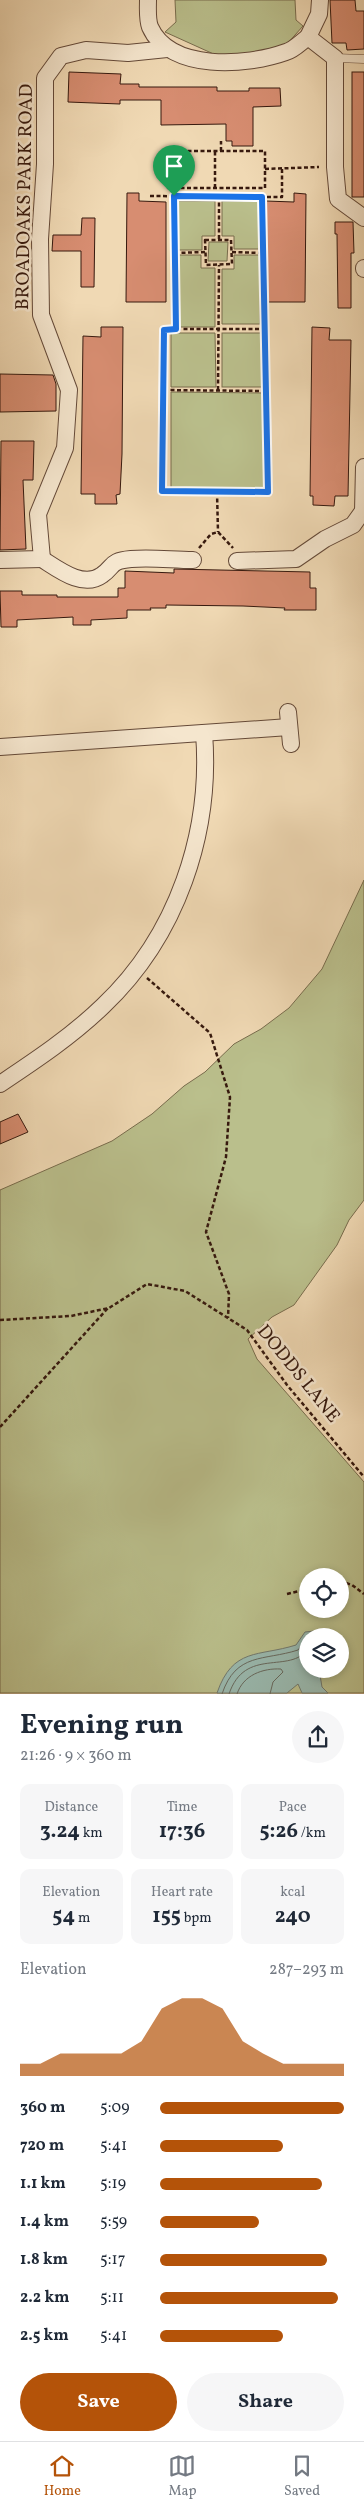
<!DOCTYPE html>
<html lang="en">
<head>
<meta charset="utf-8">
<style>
	:root { --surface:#fff; --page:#f6f6f7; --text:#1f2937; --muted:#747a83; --line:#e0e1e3; --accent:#b45309 }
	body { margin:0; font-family:Vollkorn,serif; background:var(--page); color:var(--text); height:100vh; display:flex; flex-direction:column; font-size:19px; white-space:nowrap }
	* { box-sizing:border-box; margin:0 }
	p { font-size:16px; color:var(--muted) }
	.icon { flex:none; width:28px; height:28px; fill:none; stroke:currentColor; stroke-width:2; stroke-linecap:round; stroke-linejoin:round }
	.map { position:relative; height:1694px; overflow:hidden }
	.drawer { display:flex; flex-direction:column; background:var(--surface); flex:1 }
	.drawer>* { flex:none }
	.fabs { position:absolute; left:299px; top:1568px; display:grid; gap:10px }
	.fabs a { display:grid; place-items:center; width:50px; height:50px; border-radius:50%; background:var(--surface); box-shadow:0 2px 8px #0003; font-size:25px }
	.pin { position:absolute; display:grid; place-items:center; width:42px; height:42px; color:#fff; margin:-51px -21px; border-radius:50% 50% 50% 0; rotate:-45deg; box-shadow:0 0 5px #0007 }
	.pin .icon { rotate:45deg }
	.round { display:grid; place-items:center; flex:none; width:52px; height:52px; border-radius:26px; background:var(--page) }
	.overview { display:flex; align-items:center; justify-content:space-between; height:85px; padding:0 20px }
	h1 { font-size:28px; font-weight:700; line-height:38px }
	.stats { display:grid; grid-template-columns:repeat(3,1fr); gap:8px; height:85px; padding:5px 20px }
	.stats div { display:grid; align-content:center; border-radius:10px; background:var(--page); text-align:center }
	.stats b { font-size:21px; font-weight:700 }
	.stats small { font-size:14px; font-weight:400 }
	.stats p { font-size:14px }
	.chart { height:140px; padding:10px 20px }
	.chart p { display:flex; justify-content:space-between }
	.chart svg { width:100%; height:90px; margin-top:5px; fill:var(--accent); opacity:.7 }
	.button { display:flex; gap:10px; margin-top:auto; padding:10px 20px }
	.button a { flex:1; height:58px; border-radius:30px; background:var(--accent); color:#fff; font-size:20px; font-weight:700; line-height:58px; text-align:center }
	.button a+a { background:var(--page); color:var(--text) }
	ul { padding:0 20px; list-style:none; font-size:16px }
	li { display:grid; grid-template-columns:80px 60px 1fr; align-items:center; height:38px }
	li i { height:12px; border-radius:6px; background:var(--accent) }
	.dock { display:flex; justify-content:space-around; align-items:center; height:70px; border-top:1px solid var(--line); background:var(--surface); font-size:14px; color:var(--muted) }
	.dock a { display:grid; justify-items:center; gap:2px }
	.dock .current { color:var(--accent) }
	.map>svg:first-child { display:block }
</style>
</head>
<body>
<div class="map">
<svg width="364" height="1694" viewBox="0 0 364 1694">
	<rect width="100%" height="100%" fill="#f0d9b4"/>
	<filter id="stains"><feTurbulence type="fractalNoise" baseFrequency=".004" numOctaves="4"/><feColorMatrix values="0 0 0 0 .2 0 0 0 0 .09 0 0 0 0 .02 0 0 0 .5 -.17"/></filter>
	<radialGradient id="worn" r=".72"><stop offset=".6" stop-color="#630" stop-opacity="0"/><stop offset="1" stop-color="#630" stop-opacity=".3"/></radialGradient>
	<g fill="#babf8c" stroke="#786c4d" fill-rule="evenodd">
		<path d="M 175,0 L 295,0 L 296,20 L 303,26 L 287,44 L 267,53 L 218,56 L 165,32 L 176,22 Z"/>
		<path d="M 178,201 L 215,201 L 215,236 L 202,236 L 202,250 L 178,250 Z"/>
		<path d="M 222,201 L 259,201 L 259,249 L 234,249 L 234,236 L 222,236 Z"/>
		<path d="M 209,242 L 228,242 L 227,261 L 208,261 Z"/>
		<path d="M 178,255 L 201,255 L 201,268 L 215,268 L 215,327 L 178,327 Z"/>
		<path d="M 234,255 L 260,255 L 260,324 L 222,324 L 222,269 L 234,269 Z"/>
		<path d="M 171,333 L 215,333 L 216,387 L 171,387 Z"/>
		<rect x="222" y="333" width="42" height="54"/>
		<path d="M 171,392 L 265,393 L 264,489 L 171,488 Z"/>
		<path d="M 364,880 L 364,1200 L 349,1220 L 337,1245 L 294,1305 L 272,1317 L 248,1339 L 257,1359 L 364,1482 L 364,1693 L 0,1693 L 0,1190 L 112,1141 L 152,1114 L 184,1086 L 205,1072 L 234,1044 L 261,1029 L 289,1008 L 322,969 ZM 308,1576 L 340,1576 L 340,1609 L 308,1609 ZM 308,1636 L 340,1636 L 340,1669 L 308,1669 Z"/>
	</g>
	<path fill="#9abab0" stroke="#727a6f" d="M 314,1631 L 316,1636 L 308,1636 L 308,1669 L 319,1669 L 322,1687 L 328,1693 L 302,1693 L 298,1684 L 287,1693 L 217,1693 C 233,1647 258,1657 296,1645 L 305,1632 Z"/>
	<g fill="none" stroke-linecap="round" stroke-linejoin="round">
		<g stroke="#686a5f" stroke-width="1">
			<path d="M 222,1694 C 236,1652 264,1661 298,1650 L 308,1637"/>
			<path d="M 229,1694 C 245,1646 290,1675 308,1649"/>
			<path d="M 237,1694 C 243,1675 263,1668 281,1669 L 283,1672 L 273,1682 L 270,1694"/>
		</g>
	</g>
	<g fill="#d78d71" stroke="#36190e">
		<path d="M 330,0 L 355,0 L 356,11 L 364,11 L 364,49 L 347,50 L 346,43 L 332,43 Z"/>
		<path d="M 69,72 L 121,74 L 120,84 L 139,84 L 139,87 L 217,87 L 217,91 L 249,91 L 249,88 L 280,88 L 281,106 L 253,107 L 253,146 L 232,146 L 232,141 L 226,141 L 226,124 L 161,125 L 161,100 L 120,100 L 120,104 L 68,102 Z"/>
		<rect x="352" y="72" width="12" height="125"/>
		<path d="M 127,193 L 139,193 L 139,201 L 166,202 L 166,302 L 126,302 Z"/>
		<path d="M 294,193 L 306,194 L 305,302 L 267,302 L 266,201 L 294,202 Z"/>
		<path d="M 82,218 L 95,218 L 94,287 L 81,287 L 81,251 L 52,251 L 53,235 L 81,235 Z"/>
		<path d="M 335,222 L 353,222 L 354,253 L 351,253 L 351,308 L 338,308 L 337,234 L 335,234 Z"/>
		<path d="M 101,327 L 123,327 L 122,454 L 120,494 L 116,495 L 117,504 L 95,504 L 95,494 L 81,494 L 83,336 L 101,337 Z"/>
		<path d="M 312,327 L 330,328 L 329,340 L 351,340 L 348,496 L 335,496 L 334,506 L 313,505 L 313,496 L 310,496 Z"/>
		<path d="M 0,374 L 53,375 L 56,384 L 56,411 L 0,412 Z"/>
		<path d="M 1,441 L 34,441 L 33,480 L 23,480 L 26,549 L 0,550 Z"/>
		<path d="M 174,569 L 310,572 L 310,588 L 316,588 L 316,610 L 284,610 L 285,608 L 243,606 L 166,605 L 166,608 L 150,608 L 151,610 L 127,610 L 127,618 L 91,620 L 91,625 L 73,625 L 73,617 L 17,620 L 17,627 L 1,627 L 0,591 L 22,591 L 22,595 L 57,595 L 57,597 L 118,597 L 118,588 L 125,588 L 125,571 L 174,573 Z"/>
		<path d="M 18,1114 L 28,1132 L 0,1144 L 0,1122 Z"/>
	</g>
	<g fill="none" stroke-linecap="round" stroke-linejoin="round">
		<defs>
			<path id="lane" d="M 335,58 L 364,59"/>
			<g id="street">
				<path d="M 148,0 C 148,8 147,19 150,27 C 170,72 247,66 286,52 C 294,50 301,42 308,37"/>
				<path d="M 320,0 L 319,14 L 308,37 L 335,58 L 335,167 L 338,199 L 364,218"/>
				<path d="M 364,268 L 364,269"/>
				<path d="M 42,559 C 58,569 83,589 102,575 C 115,566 109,561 131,559 C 151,557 173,560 193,560"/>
				<path d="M 0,560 L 42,559 L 38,514 L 65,448 L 69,390 L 41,315 L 40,239 L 45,164 L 45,78 L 61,56 L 86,50 L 128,53 L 167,49"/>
				<path d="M 237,561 L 296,559 L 325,539 L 353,525 L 363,511 L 364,467"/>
				<path d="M 288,712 L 291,744"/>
				<path d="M 0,747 L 289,727"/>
				<path d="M 0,1084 C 36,1060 72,1036 103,1006 C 177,936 212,833 204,733"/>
			</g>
		</defs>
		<use href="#lane" stroke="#644938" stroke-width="9"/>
		<use href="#street" stroke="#644938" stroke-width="18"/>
		<g stroke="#36190e" stroke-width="2.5" stroke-dasharray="4 2.5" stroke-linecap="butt">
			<rect x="168" y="151" width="97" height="37"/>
			<path d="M 221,151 L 221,141"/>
			<path d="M 265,169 L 319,167"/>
			<path d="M 215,188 L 215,151"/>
			<path d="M 150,196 L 282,197 L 282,168"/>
			<path d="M 174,196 L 176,329"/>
			<path d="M 219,196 L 219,240"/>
			<path d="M 262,197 L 263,329"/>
			<path d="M 205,240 L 231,240 L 232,264 L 206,265 Z"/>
			<path d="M 232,252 L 263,253"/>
			<path d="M 175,253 L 205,252"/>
			<path d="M 164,329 L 266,329 L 267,492 L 162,491 Z"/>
			<path d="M 164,390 L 267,391"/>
			<path d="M 218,390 L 219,265"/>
			<path d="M 217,492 L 218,532"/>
			<path d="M 199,548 L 211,534 L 218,532 L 233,548"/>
			<path d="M 147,978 L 210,1033 L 230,1097 L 226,1157 L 206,1232 L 229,1294 L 228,1318"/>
			<path d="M 0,1320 L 71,1316 L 109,1308 L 147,1284 L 185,1291 L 247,1330 L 287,1385 L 364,1477"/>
			<path d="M 0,1427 L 108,1308"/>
			<path d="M 340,1581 L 352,1585 L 364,1594"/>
			<path d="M 287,1594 L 308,1589"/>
		</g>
		<use href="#lane" stroke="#f5e6ce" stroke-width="8"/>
		<use href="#street" stroke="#f5e6ce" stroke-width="16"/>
	</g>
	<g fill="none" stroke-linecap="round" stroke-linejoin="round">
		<defs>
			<path id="route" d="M 174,196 L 262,197 L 268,492 L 162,491 L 164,330 L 176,329 Z"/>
		</defs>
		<use href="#route" stroke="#fff" stroke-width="10"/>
		<use href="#route" stroke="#1a73e8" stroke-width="6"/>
	</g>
	<g text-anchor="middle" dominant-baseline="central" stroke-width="5" stroke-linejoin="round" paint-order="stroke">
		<g font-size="19" fill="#36190e" stroke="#f5e6ce">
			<text transform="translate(25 197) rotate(-89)">BROADOAKS PARK ROAD</text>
			<text transform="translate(298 1374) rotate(51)">DODDS LANE</text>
		</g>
	</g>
	<rect width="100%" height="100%" filter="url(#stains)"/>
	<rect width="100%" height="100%" fill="url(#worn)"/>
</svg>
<div class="fabs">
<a><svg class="icon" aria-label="locate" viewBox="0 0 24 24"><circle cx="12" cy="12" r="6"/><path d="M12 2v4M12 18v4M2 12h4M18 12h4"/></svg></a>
<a><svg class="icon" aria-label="layers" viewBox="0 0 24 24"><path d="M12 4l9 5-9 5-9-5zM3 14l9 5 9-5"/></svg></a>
</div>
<div class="pin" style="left:174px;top:196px;background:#1e9e55"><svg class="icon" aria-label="arrive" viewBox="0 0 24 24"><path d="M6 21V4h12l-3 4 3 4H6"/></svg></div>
</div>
<section class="drawer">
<div class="overview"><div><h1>Evening run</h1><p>21:26 · 9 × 360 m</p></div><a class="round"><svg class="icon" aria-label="share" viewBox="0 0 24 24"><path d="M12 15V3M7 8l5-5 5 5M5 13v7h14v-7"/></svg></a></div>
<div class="stats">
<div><p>Distance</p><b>3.24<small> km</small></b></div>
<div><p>Time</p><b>17:36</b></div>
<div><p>Pace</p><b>5:26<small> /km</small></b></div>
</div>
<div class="stats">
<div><p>Elevation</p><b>54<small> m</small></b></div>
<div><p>Heart rate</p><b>155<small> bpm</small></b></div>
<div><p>kcal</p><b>240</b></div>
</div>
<div class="chart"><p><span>Elevation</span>287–293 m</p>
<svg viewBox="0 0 160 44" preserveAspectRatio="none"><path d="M0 44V38L10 38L20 33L30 33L40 33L50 33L60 27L70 11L80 6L90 6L100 11L110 27L120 33L130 38L140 38L150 38L160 38V44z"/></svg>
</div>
<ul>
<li><b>360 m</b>5:09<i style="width:100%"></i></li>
<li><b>720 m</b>5:41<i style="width:67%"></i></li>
<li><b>1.1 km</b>5:19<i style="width:88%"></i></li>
<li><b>1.4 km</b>5:59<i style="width:54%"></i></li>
<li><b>1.8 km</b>5:17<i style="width:91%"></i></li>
<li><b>2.2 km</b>5:11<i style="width:97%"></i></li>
<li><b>2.5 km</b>5:41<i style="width:67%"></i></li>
</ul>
<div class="button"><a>Save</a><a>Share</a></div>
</section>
<nav class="dock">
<a class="current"><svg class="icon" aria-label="home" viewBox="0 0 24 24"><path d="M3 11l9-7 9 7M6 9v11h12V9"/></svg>Home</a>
<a><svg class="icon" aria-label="map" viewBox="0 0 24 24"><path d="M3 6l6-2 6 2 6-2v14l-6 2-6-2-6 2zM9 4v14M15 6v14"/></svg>Map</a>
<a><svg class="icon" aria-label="saved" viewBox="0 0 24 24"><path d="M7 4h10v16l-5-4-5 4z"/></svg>Saved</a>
</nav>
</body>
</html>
